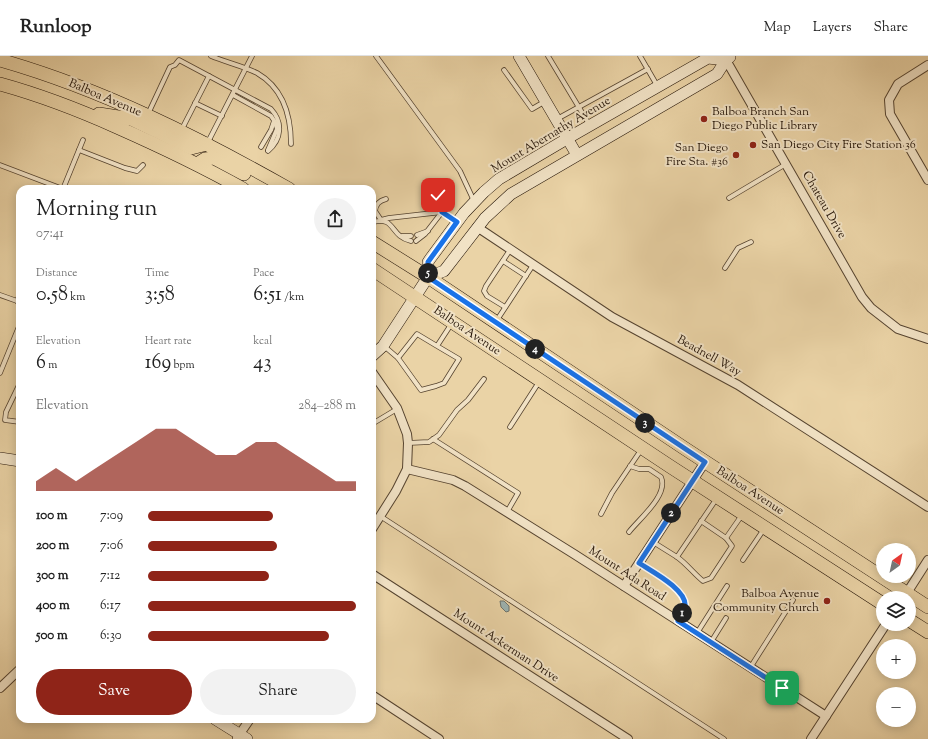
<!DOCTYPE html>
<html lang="en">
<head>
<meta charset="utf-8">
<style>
	:root { --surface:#fff; --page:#f2f2f2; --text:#222; --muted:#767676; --line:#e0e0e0; --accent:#8f2418 }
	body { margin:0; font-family:"Sorts Mill Goudy",serif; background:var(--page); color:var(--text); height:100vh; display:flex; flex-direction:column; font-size:15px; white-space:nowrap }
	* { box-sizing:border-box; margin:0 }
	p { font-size:13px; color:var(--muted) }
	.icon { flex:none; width:22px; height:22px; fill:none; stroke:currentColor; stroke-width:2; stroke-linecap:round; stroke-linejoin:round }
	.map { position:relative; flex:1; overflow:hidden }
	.details { position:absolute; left:16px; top:129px; width:360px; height:538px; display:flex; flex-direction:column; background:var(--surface); border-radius:12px; box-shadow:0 2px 10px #0003 }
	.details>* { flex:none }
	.needle { width:26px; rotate:33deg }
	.controls { position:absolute; left:876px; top:487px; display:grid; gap:8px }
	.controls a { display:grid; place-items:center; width:40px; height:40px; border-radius:50%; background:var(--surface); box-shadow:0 2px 10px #0003; font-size:20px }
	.pin { position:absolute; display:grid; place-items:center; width:34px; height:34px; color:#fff; margin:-17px; border-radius:8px; box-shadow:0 2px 6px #0006 }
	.km { position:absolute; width:20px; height:20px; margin:-10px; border-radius:50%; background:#222; color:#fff; font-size:11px; line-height:20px; text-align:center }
	.round { display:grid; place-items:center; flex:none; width:42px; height:42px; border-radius:21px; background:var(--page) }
	.overview { display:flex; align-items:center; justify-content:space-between; height:68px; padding:0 20px }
	h1 { font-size:22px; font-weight:600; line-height:30px }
	.metrics { display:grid; grid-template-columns:repeat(3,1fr); gap:6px; height:68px; padding:4px 20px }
	.metrics div { display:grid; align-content:center }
	.metrics b { font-size:20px; font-weight:600 }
	.metrics small { font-size:11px; font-weight:400 }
	.metrics p { font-size:11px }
	.chart { height:112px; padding:8px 20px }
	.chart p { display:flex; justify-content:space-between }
	.chart svg { width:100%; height:72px; margin-top:4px; fill:var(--accent); opacity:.7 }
	.action { display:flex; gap:8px; margin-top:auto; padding:8px 20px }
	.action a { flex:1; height:46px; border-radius:24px; background:var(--accent); color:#fff; font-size:16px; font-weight:600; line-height:46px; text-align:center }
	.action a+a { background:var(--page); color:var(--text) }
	ul { padding:0 20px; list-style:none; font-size:13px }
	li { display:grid; grid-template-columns:64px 48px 1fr; align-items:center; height:30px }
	li i { height:10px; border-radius:5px; background:var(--accent) }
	header { display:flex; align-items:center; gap:24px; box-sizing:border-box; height:56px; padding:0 20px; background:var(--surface); border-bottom:1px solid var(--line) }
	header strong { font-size:19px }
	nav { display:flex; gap:22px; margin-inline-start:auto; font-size:14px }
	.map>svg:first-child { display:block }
</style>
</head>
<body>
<header>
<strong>Runloop</strong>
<nav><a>Map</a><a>Layers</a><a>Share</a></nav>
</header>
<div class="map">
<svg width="928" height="683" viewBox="0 0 928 683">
	<rect width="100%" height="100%" fill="#ead3a6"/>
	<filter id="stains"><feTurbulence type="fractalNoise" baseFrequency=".005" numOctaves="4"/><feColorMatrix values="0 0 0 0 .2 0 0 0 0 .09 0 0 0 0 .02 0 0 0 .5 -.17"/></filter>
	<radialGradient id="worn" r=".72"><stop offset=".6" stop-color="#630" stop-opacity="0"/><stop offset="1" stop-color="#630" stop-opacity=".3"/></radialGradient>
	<path fill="#9db5b3" stroke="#6d756f" d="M 500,545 L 504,545 L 509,550 L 509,555 L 506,556 L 501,551 Z"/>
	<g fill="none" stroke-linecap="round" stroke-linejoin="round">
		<defs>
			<g id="lane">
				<path d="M 211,0 C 225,6 243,10 257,17 C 283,32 291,60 291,88"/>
				<path d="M 376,0 L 460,115 L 474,145"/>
				<path d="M 548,0 L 589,68"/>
				<path d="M 640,0 L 658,31"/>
				<path d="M 504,14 L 532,53 L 544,46"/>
				<path d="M 209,20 L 271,53 C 283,66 282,83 268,95"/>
				<path d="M 233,39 L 271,60 L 275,66 L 277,73 L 268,94"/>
				<path d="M 195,47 L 222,60"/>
				<path d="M 148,58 L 170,11 L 175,9 L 179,4 L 209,20 L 182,73"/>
				<path d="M 557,63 L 648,13"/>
				<path d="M 208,86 L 252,0"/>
				<path d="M 261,91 L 271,74 L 274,65"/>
				<path d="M 79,94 L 125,112 L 137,115 L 143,109"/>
				<path d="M 0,109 L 63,133"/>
				<path d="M 63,133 L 83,84"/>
				<path d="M 729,142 L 786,108"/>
				<path d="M 386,143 C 379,145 376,148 375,155 L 381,164 L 389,162 L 442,156 L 447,149 L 446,143 C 442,138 436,138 429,139"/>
				<path d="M 373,166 C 396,160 389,180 411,185"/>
				<path d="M 417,179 L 428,175"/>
				<path d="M 402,180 L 411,180"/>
				<path d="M 416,185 L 425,178 L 442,156 L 456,165"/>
				<path d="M 503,205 L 526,220"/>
				<path d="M 725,212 L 738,192 L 751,186"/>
				<path d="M 0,239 L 17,245 L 20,248"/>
				<path d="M 17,245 L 20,238"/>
				<path d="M 505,251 L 487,240 L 484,235 L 486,230 L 510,194"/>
				<path d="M 497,264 L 533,209"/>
				<path d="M 384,290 L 398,302"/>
				<path d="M 437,290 L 459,303 L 444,327 L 436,330 L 421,334 L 398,302 L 417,278 L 437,290 L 452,267"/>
				<path d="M 0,317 L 20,268"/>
				<path d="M 20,327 L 6,356 L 5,364 L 20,366"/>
				<path d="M 372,368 L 397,353"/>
				<path d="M 510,371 L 539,326"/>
				<path d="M 433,383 L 518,437 L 507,456"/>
				<path d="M 408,387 L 429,386 L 439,379 L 457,354 L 468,344 L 484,323"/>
				<path d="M 601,458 L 612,437 L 641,394"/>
				<path d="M 380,460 L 724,683"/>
				<path d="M 701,465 L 726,482 L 742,459"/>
				<path d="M 629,476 C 639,463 669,439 661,421 L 649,413 L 639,413 L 630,410"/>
				<path d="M 653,486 L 677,501 L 717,442"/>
				<path d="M 677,501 C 687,508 694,518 703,525 L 711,522 L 732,490 L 726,482"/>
				<path d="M 743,504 L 764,473"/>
				<path d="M 639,507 C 652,515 688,534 685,551 C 684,556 680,561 678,565"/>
				<path d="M 697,577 L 727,530"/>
				<path d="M 711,586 L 726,562"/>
				<path d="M 750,612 L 793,544"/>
			</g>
			<g id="street">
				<path d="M 726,4 L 862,241 L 871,252 L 898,273 L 928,283"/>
				<path d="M 928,9 L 898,28 L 889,44 L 890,58 L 928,124"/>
				<path d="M 477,171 L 612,261 L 738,329 L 928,451"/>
				<path d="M 372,316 L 397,352 L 407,378 L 408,387 L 407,413 L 396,435 L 372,473"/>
				<path d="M 407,413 L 453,424 L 465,430 L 574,498 L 826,660"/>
				<path d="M 372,518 L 628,683"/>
				<path d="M 624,530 L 705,406"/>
				<path d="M 905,540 L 928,504"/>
				<path d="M 0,632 L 20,613"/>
				<path d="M 372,639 L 439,683"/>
				<path d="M 237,682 L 250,663"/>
				<path d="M 811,683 L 886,568"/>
			</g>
			<g id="secondary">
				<path d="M 519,0 L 577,99"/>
				<path d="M 428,221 L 444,215 L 485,162 L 511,138 L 717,18 L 726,4 L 730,1"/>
				<path d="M 372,300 L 383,290 L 428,221 L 428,206 L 430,203 L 464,157 L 484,136 L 499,123 L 575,78 L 708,2 L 726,4"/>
				<path d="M 0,402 L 20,405"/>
				<path d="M 215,663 L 247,683"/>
			</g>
			<g id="primary">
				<path d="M 0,4 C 102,33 197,81 289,133"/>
				<path d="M 0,28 C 40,39 79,54 117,71 C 160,90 202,110 243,133"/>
				<path d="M 99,58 L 131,63 L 191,92 L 207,88"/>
				<path d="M 197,108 L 205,103 L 214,102 L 244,118"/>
				<path d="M 372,186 L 428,221 L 684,392 L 928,551"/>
				<path d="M 372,213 L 671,411 L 883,548"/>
				<path d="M 909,564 L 928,576"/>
			</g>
		</defs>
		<use href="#lane" stroke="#564430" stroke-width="5.5"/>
		<use href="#street" stroke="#564430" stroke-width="10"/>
		<use href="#secondary" stroke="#251508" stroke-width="12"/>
		<use href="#primary" stroke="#251508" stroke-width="14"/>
		<use href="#lane" stroke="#f1e2c5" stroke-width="4"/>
		<use href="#street" stroke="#f1e2c5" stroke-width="8"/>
		<use href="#secondary" stroke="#f1e2c5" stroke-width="11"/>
		<use href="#primary" stroke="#ead3a6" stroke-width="13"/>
	</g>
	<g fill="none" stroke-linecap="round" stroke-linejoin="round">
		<defs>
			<path id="route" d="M 438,139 L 443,140 L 446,143 L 447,149 L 442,156 L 457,166 L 428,206 L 428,221 L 705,406 L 639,507 C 651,515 688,534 685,551 C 684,556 680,561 678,565 L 782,632"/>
		</defs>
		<use href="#route" stroke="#fff" stroke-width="8"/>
		<use href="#route" stroke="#1a73e8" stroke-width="5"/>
	</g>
	<g fill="#8f2418" stroke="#f1e2c5" stroke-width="1.5">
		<circle cx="704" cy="63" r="4"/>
		<circle cx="753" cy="89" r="4"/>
		<circle cx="736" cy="99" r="4"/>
		<circle cx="827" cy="545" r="4"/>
	</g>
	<g text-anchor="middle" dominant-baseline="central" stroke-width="4" stroke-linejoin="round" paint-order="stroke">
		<g font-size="12" fill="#251508" stroke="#f1e2c5">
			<text transform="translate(105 42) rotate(23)">Balboa Avenue</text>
			<text transform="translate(551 79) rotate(-31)">Mount Abernathy Avenue</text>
			<text transform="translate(824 149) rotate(60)">Chateau Drive</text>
			<text transform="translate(467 275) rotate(34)">Balboa Avenue</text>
			<text transform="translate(709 300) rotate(29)">Beadnell Way</text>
			<text transform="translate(750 435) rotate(33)">Balboa Avenue</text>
			<text transform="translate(627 518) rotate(33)">Mount Ada Road</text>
			<text transform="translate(506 590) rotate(33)">Mount Ackerman Drive</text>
		</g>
		<g font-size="12" fill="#251508" stroke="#f1e2c5" text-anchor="start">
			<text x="712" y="56">Balboa Branch San<tspan x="712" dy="14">Diego Public Library</tspan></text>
			<text x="761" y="89">San Diego City Fire Station 36</text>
			<text x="728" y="92" text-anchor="end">San Diego<tspan x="728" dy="14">Fire Sta. #36</tspan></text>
			<text x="819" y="538" text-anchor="end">Balboa Avenue<tspan x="819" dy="14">Community Church</tspan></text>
		</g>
	</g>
	<rect width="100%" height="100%" filter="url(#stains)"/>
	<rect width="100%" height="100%" fill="url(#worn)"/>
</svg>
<div class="controls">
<a><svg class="needle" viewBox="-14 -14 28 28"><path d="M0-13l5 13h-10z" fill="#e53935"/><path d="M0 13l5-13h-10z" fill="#767676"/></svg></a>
<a><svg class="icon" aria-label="layers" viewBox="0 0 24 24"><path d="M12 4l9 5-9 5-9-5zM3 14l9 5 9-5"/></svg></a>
<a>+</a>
<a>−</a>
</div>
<div class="pin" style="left:782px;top:632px;background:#1e9e55"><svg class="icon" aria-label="arrive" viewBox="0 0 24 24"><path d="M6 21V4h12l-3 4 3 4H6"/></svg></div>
<div class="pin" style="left:438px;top:139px;background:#d93025"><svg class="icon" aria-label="check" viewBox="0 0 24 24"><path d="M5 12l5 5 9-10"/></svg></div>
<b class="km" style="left:682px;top:557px">1</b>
<b class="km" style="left:671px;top:457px">2</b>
<b class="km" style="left:645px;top:367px">3</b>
<b class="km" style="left:535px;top:293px">4</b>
<b class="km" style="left:428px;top:217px">5</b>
<section class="details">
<div class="overview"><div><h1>Morning run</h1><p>07:41</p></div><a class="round"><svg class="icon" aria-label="share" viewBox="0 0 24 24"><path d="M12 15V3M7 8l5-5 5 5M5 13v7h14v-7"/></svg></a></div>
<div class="metrics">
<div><p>Distance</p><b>0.58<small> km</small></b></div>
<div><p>Time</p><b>3:58</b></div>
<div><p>Pace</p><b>6:51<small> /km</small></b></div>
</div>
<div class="metrics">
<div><p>Elevation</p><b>6<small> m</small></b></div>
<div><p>Heart rate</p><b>169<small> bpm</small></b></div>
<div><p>kcal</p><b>43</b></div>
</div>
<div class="chart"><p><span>Elevation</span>284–288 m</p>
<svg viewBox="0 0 160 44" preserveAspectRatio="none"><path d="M0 44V38L10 30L20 38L30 30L40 22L50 14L60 6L70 6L80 14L90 22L100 22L110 14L120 14L130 22L140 30L150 38L160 38V44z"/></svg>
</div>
<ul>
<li><b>100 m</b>7:09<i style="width:60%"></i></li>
<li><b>200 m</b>7:06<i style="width:62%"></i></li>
<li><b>300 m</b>7:12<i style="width:58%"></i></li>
<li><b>400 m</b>6:17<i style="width:100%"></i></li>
<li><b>500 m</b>6:30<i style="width:87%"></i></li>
</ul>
<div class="action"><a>Save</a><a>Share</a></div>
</section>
</div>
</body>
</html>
